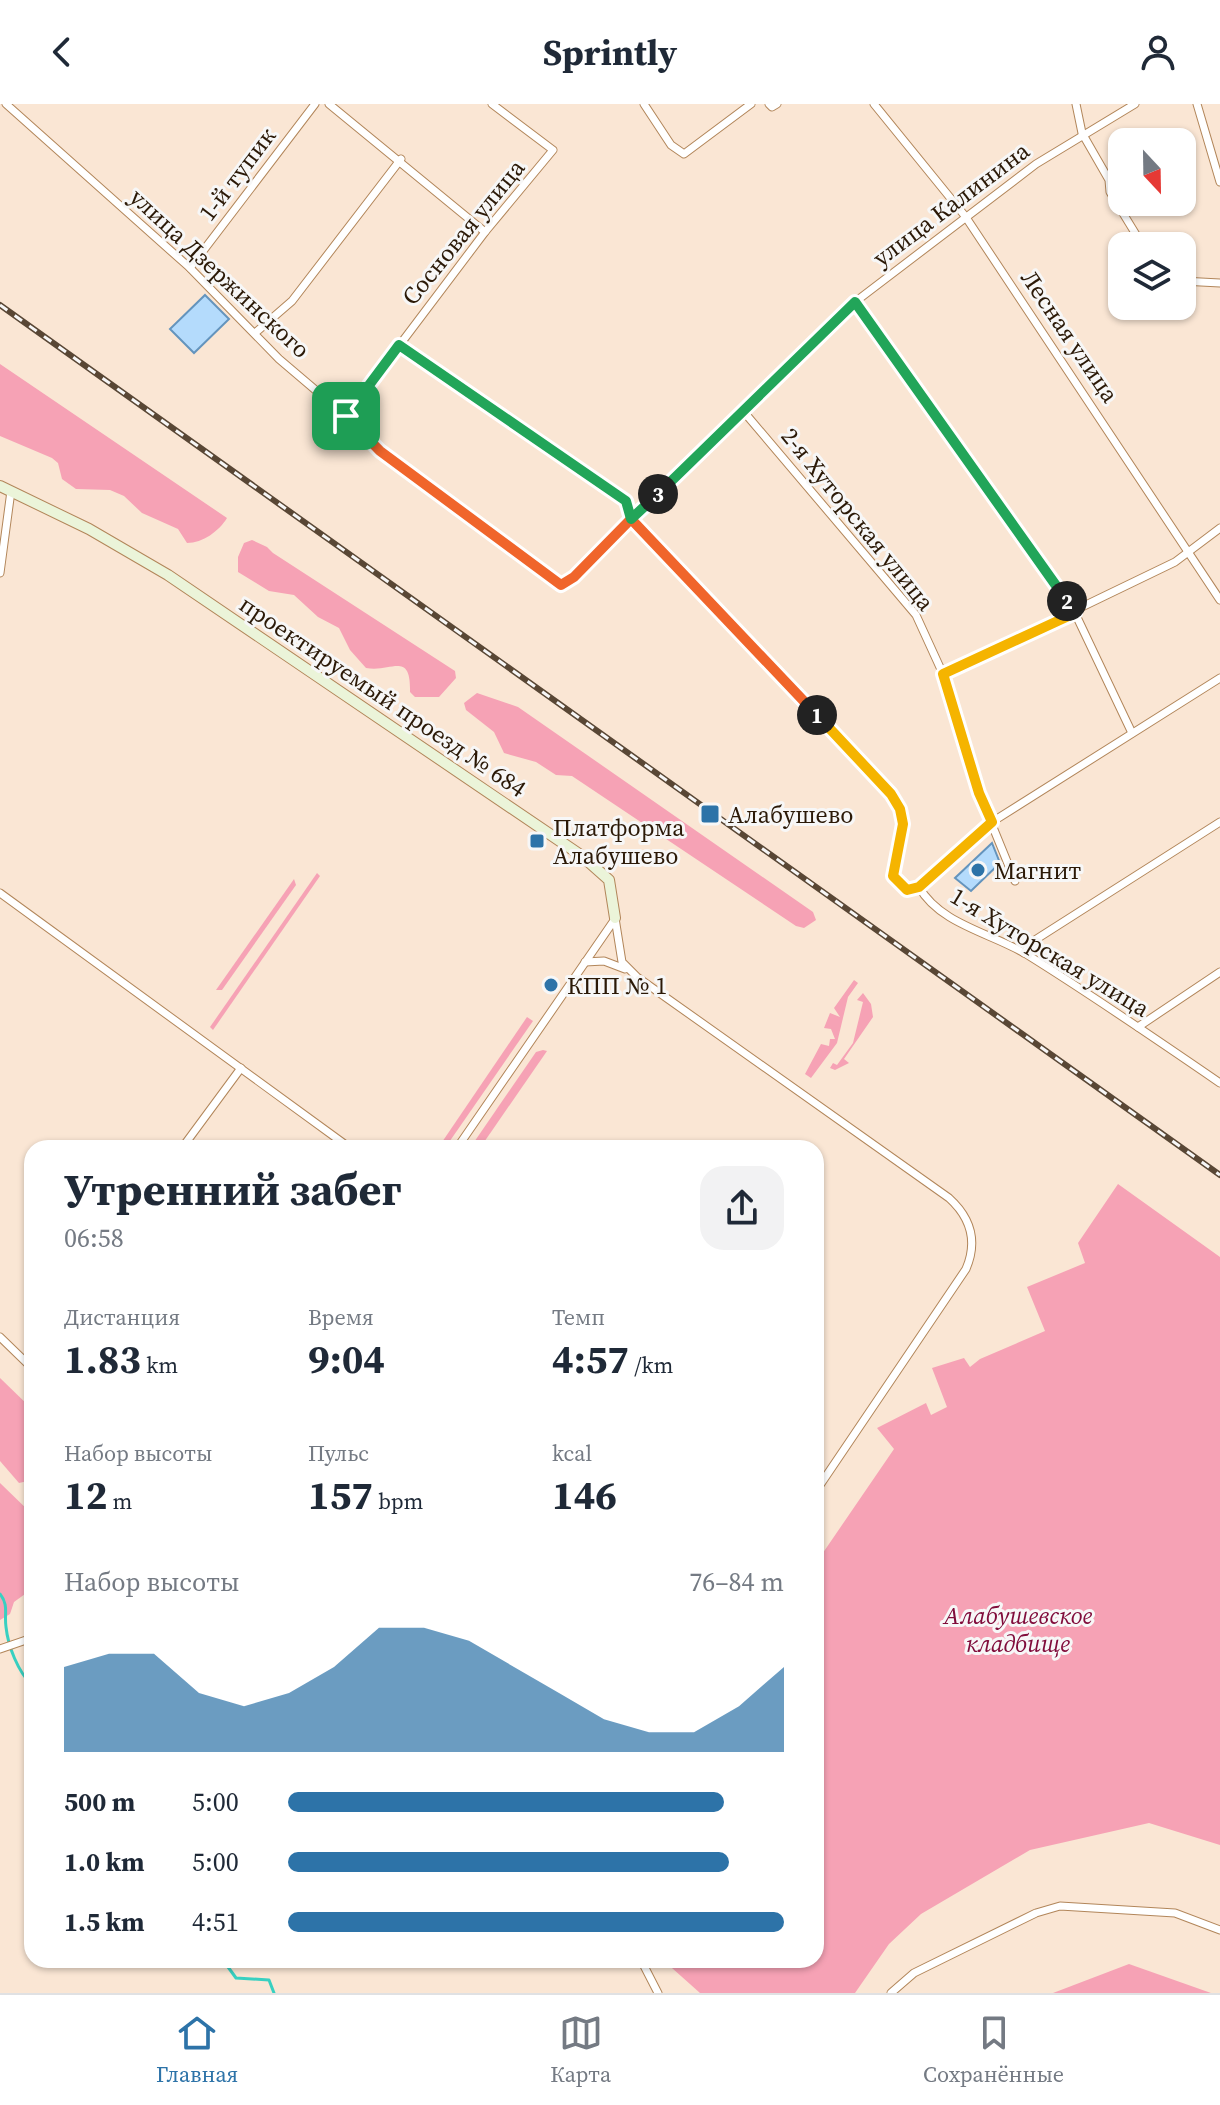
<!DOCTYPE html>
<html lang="ru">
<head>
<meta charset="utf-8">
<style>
	:root { --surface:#fff; --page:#f2f2f3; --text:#1f2937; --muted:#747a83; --line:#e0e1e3; --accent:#2d73a8 }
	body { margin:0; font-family:"Source Serif 4",serif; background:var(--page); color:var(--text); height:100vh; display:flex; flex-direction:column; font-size:30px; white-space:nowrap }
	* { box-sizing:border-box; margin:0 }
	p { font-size:26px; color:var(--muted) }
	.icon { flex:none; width:44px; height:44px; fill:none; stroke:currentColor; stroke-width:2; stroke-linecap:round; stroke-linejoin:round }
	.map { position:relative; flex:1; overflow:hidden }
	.sheet { position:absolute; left:24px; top:1036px; width:800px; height:828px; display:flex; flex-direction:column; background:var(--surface); border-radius:24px; box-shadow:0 2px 6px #0004 }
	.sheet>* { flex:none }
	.needle { width:52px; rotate:158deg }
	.buttons { position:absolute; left:1108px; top:24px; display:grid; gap:16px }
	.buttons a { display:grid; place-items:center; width:88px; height:88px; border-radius:16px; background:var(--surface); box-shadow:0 2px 6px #0004; font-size:40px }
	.pin { position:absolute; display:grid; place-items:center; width:68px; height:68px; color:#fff; margin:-34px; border-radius:16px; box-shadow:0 4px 12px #0006 }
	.km { position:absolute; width:40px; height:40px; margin:-20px; border-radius:50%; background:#222; color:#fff; font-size:22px; line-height:40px; text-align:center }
	.round { display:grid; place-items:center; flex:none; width:84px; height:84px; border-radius:24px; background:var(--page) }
	.summary { display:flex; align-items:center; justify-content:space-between; height:136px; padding:0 40px }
	h1 { font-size:44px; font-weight:700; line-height:60px }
	.figures { display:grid; grid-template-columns:repeat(3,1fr); gap:12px; height:136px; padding:8px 40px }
	.figures div { display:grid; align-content:center }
	.figures b { font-size:40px; font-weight:700 }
	.figures small { font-size:22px; font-weight:400 }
	.figures p { font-size:22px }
	.chart { height:224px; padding:16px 40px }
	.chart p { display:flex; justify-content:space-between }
	.chart svg { width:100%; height:144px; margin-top:8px; fill:var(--accent); opacity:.7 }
	ul { padding:0 40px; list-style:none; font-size:26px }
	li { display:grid; grid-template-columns:128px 96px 1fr; align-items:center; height:60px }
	li i { height:20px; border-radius:10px; background:var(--accent) }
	header { display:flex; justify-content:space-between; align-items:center; height:104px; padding:0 40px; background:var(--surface); font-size:36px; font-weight:700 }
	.dock { display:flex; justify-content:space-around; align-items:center; height:112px; border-top:2px solid var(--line); background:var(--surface); font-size:22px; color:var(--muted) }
	.dock a { display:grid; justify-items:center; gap:4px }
	.dock .current { color:var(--accent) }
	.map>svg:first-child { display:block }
</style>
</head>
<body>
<header><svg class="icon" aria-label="back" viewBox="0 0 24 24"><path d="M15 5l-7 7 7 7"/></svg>Sprintly<svg class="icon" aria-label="person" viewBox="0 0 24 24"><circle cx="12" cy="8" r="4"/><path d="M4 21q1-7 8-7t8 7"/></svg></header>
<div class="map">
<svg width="1220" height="1889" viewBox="0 0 1220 1889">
	<rect width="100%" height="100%" fill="#fae6d4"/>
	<g fill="#f6a2b5">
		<path d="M 0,260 L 227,414 C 219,427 203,439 187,439 L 178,425 L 142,409 L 124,392 L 110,386 L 76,385 L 62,375 L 58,359 L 52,354 L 0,332 Z"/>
		<path d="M 252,436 L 267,443 L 273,449 L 455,567 L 456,574 L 439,593 L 415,593 L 410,588 C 411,546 391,569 366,564 L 350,546 L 339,524 L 318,513 L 294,491 L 269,487 L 238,468 L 238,453 L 244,439 Z"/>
		<path d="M 477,589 L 518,603 L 813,808 L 816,816 L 804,824 L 796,822 L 572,672 L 556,671 L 536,658 L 504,649 L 494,628 L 466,606 L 464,599 Z"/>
		<path d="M 317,769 L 320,772 L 213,926 L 210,923 Z"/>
		<path d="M 294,775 L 296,781 L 222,886 L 216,886 Z"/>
		<path d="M 854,876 L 858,879 L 848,893 L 837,939 L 811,974 L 805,970 L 821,940 L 829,942 L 830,935 L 835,935 L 831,925 L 824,924 L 830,909 L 840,913 L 834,904 Z"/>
		<path d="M 863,889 L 871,900 L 873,913 L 844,955 L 849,959 L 835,966 L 830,964 L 833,959 L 837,961 L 853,939 L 863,898 L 857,896 Z"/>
		<path d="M 527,913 L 533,917 L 445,1044 L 438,1044 Z"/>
		<path d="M 543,946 L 547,947 L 480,1044 L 470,1044 L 536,948 Z"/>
		<path d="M 1118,1080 L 1220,1153 L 1220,1741 L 1149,1719 L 1030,1746 L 921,1810 L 889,1840 L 855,1889 L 700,1889 L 663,1856 L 816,1856 L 816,1459 L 894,1345 L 877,1324 L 926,1299 L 931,1311 L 947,1303 L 932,1264 L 964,1254 L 970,1263 L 980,1255 L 1045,1227 L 1027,1183 L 1085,1159 L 1078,1139 Z"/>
		<path d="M 0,1274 L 32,1305 L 32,1376 L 19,1379 L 0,1357 Z"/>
		<path d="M 0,1379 L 32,1410 L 32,1485 L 14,1498 L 10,1510 L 0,1516 Z"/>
		<path d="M 1129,1860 L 1211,1889 L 1053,1889 Z"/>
	</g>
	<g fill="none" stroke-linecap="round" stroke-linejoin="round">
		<g stroke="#38d0c1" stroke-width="3">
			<path d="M 0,1490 C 9,1501 4,1510 6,1523 C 8,1542 18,1568 32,1581"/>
			<path d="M 223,1856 L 236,1874 L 269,1876 L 274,1889"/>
		</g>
	</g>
	<g fill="#b4dbfc" stroke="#6494bd" stroke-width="2">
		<path d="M 205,191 L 229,215 L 194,249 L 170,225 Z"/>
		<path d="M 992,739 L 1000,759 L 971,787 L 955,774 Z"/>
	</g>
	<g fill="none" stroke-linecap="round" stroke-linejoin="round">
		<defs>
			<g id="street">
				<path d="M 6,0 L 190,164 L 279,255 L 346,312 L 380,347 L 561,481 L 574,473 L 855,198 L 1036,60 L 1135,0"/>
				<path d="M 329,0 L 485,128"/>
				<path d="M 644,0 L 671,41 L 684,50 L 751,0"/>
				<path d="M 769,0 L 772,3 L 777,0"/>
				<path d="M 874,0 L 965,112 L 1220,496"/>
				<path d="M 1076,0 L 1082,29 L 1109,76 L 1110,88 L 1143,142"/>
				<path d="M 1197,0 L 1220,78"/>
				<path d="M 190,164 L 315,0"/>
				<path d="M 1182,177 L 1220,179"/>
				<path d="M 855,198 L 1075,509 L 1132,629"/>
				<path d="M 255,229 L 292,197 L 401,55"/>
				<path d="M 399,241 L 626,397 L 631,415 L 891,690 L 903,720 L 893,772 L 907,786 L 919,783 L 992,718 L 1220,574"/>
				<path d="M 744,308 L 916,511 L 943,570 L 979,689 L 1015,777"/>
				<path d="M 346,312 L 485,128 L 553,46 L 492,0"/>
				<path d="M 0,469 L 11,387"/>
				<path d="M 943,570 L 1175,458 L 1220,424"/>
				<path d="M 919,783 C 940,820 991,829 1026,850 C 1092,891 1156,935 1220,979"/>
				<path d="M 0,789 L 350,1044"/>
				<path d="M 615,814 L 622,858 L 637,873 L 949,1094 C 971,1114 978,1137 966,1165 L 816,1387"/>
				<path d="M 1024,849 L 1035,836 L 1220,718"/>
				<path d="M 585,858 L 604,857 L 625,865"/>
				<path d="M 1138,923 L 1220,868"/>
				<path d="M 182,1044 L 241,964"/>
				<path d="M 457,1044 L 615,815"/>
				<path d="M 0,1233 L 32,1264"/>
				<path d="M 0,1545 L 32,1534"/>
				<path d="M 641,1856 L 658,1889"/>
				<path d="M 891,1889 L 914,1869 L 1036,1809 L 1060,1802 L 1175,1809 L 1220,1826"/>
			</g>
			<path id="secondary" d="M 0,382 L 89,425 L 168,471 L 582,752 L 609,776 L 615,814"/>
		</defs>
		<use href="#street" stroke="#b2865a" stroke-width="9"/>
		<use href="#secondary" stroke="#b2865a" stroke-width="12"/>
		<use href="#street" stroke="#fff" stroke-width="7"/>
		<use href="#secondary" stroke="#ebf4d9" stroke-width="10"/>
		<defs>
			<path id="rail" d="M 0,201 L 1220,1071"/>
		</defs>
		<use href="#rail" stroke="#594735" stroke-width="6"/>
		<use href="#rail" stroke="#f7f7f7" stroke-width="3" stroke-dasharray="9" stroke-linecap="butt"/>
	</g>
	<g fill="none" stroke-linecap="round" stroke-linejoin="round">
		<defs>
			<path id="split-1" d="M 346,312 L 380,347 L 561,481 L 574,473 L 631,415 L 817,611"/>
			<path id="split-2" d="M 817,611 L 891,690 L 900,705 L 903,720 L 893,772 L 907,786 L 919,783 L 992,718 L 979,689 L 943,570 L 1075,509 L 1067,497"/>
			<path id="split-3" d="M 658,390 L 855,198 L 1067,497"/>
			<path id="split-4" d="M 346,312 L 399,241 L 626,397 L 631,415 L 658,390"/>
		</defs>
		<use href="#split-1" stroke="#fff" stroke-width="16"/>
		<use href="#split-2" stroke="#fff" stroke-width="16"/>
		<use href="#split-3" stroke="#fff" stroke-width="16"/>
		<use href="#split-4" stroke="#fff" stroke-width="16"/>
		<use href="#split-1" stroke="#f0652b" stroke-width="10"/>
		<use href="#split-2" stroke="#f5b400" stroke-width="10"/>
		<use href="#split-3" stroke="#22a559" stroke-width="10"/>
		<use href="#split-4" stroke="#22a559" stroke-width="10"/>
	</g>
	<g fill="#2d73a8" stroke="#f7f7f7" stroke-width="3">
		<rect x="700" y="700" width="20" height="20" rx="4"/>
		<rect x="529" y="729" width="16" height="16" rx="4"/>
		<circle cx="978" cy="766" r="8"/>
		<circle cx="551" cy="881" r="8"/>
	</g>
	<g text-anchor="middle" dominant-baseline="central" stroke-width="6" stroke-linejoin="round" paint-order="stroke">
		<g font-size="24" fill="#2b1907" stroke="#f7f7f7">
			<text transform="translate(237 70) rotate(-53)">1-й тупик</text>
			<text transform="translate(951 100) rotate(-37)">улица Калинина</text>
			<text transform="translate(463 128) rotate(-51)">Сосновая улица</text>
			<text transform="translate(220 169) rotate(43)">улица Дзержинского</text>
			<text transform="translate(1070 232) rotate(56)">Лесная улица</text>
			<text transform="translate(858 415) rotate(51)">2-я Хуторская улица</text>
			<text transform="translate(383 592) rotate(34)">проектируемый проезд № 684</text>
			<text transform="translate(1050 848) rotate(31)">1-я Хуторская улица</text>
		</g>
		<g font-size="24" fill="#2b1907" stroke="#f7f7f7" text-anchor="start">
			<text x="728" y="710">Алабушево</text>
			<text x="553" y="723">Платформа<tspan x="553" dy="28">Алабушево</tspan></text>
			<text x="994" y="766">Магнит</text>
			<text x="567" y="881">КПП № 1</text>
		</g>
		<g font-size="24" font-style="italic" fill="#800c3b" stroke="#f7f7f7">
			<text x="1018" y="1511">Алабушевское<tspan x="1018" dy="28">кладбище</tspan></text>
		</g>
	</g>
</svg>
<div class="buttons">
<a><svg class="needle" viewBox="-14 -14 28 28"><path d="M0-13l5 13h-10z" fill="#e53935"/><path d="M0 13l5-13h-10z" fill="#747a83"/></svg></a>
<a><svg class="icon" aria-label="layers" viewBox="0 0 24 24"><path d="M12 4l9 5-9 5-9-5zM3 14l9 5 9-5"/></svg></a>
</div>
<div class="pin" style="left:346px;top:312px;background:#1e9e55"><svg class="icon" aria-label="arrive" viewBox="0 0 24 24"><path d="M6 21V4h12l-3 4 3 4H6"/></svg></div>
<b class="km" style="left:817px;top:611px">1</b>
<b class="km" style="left:1067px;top:497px">2</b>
<b class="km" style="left:658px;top:390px">3</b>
<section class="sheet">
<div class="summary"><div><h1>Утренний забег</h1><p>06:58</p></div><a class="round"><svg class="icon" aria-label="share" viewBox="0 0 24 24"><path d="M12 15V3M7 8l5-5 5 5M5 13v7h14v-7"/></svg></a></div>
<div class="figures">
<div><p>Дистанция</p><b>1.83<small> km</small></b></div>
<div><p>Время</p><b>9:04</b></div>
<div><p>Темп</p><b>4:57<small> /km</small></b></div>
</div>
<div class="figures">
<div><p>Набор высоты</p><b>12<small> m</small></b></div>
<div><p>Пульс</p><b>157<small> bpm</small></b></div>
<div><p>kcal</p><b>146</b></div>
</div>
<div class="chart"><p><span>Набор высоты</span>76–84 m</p>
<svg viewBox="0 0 160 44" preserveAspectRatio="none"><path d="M0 44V18L10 14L20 14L30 26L40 30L50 26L60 18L70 6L80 6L90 10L100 18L110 26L120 34L130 38L140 38L150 30L160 18V44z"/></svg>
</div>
<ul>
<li><b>500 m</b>5:00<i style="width:88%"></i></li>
<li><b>1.0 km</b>5:00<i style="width:89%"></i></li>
<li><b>1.5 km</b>4:51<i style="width:100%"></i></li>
</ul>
</section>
</div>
<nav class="dock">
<a class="current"><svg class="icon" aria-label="home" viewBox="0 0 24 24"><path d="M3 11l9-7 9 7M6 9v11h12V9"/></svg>Главная</a>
<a><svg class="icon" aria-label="map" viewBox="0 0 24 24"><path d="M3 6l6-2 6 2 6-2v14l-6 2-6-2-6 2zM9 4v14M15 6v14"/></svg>Карта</a>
<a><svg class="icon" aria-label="saved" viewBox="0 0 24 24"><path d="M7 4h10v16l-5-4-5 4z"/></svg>Сохранённые</a>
</nav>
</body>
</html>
